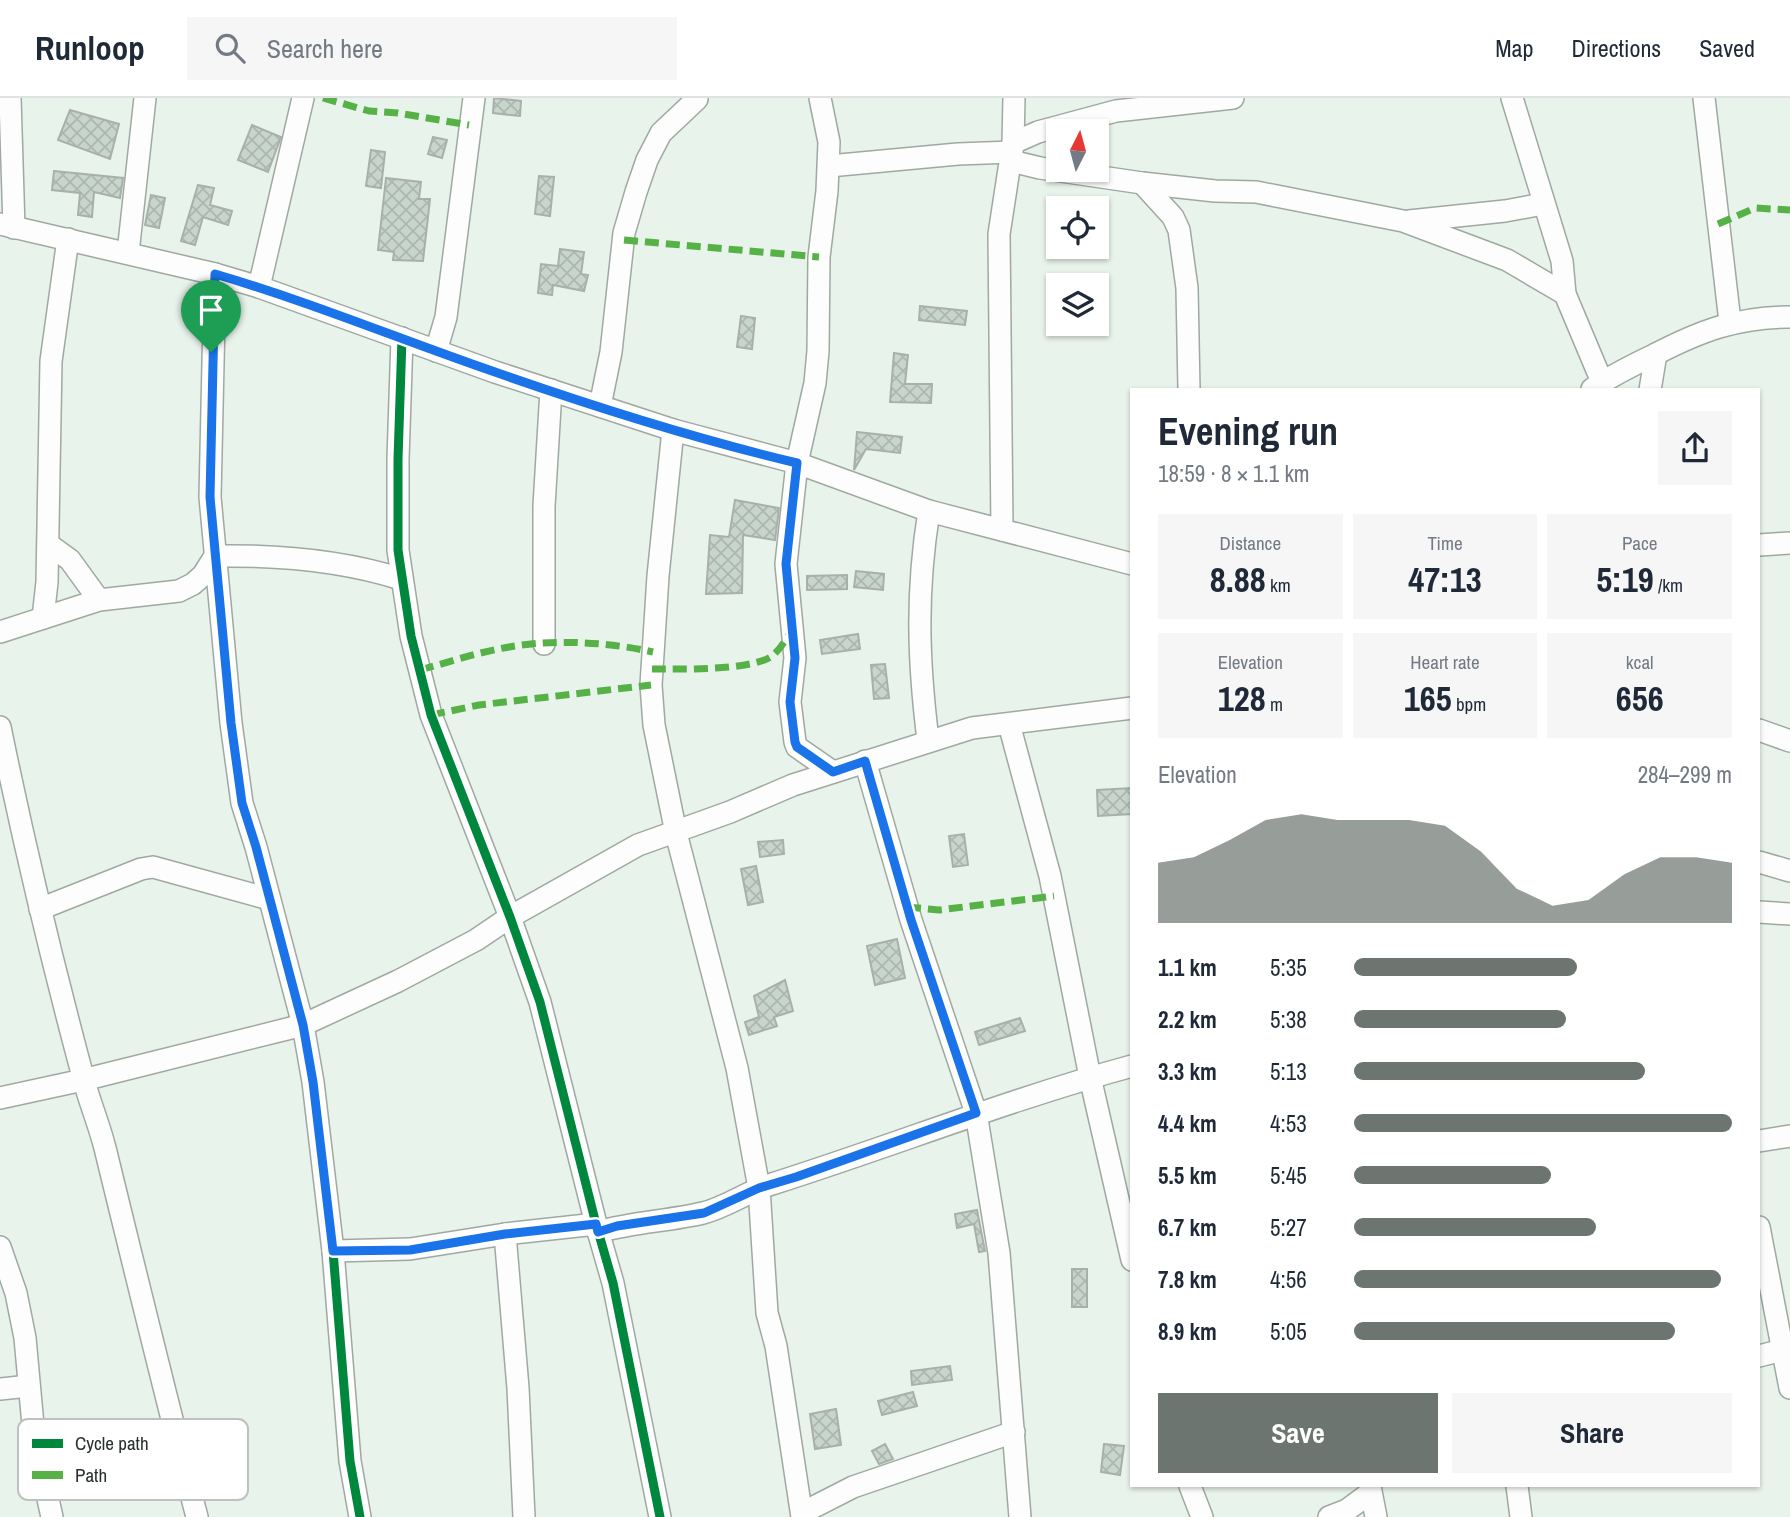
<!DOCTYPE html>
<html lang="en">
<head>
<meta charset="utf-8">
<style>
	:root { --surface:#fff; --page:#f6f6f7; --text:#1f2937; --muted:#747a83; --line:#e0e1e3; --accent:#6c756f }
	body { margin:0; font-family:"Archivo Narrow",sans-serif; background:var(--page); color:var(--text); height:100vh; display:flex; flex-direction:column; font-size:26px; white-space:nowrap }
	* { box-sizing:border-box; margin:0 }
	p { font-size:23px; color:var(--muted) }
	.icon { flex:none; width:38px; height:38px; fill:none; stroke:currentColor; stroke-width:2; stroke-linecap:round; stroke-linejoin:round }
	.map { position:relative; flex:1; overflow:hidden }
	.details { position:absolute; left:1130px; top:290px; width:630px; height:1099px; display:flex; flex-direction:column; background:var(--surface); border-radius:0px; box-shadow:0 2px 5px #0004 }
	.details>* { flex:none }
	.needle { width:46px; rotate:6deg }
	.buttons { position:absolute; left:1046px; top:21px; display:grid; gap:14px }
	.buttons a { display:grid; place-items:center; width:63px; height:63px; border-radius:0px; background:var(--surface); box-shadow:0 2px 5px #0004; font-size:35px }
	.pin { position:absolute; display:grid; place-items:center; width:60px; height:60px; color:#fff; margin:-72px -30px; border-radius:50% 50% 50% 0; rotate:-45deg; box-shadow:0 0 7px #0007 }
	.pin .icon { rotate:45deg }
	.round { display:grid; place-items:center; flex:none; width:74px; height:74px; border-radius:0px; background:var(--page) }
	.headline { display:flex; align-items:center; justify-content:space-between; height:119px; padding:0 28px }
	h1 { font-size:38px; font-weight:800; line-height:52px }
	.metrics { display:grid; grid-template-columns:repeat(3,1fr); gap:10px; height:119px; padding:7px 28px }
	.metrics div { display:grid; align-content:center; border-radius:0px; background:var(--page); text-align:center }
	.metrics b { font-size:35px; font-weight:800 }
	.metrics small { font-size:19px; font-weight:400 }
	.metrics p { font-size:19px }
	.chart { height:196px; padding:14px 28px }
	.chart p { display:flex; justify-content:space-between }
	.chart svg { width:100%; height:126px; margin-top:7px; fill:var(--accent); opacity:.7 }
	.action { display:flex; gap:14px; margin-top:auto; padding:14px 28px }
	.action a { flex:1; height:80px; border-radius:0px; background:var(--accent); color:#fff; font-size:28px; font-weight:800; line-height:80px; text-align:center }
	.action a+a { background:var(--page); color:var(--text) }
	ul { padding:0 28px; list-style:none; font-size:23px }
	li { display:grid; grid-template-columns:112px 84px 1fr; align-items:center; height:52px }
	li i { height:18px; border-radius:9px; background:var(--accent) }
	header { display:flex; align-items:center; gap:42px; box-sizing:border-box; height:98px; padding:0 35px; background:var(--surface); border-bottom:2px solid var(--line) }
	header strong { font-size:33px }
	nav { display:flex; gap:38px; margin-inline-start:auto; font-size:24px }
	.search { width:490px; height:63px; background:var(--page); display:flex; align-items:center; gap:18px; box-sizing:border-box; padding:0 24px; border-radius:0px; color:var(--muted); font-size:26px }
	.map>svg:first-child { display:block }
</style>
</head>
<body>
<header>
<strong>Runloop</strong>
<div class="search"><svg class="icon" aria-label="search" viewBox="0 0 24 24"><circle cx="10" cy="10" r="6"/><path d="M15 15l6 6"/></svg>Search here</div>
<nav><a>Map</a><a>Directions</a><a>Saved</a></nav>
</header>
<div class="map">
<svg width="1790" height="1419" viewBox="0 0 1790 1419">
	<defs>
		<pattern id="building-cross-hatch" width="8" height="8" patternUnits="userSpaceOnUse" patternTransform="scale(1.75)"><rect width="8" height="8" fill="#c7d5cc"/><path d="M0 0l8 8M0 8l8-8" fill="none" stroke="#abb7af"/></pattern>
	</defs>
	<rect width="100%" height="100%" fill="#e8f3eb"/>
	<g fill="url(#building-cross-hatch)" stroke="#a9b0ab" stroke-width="2">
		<path d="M 494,0 L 521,3 L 520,18 L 493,15 Z"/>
		<path d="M 70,12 L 119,26 L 110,61 L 58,42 Z"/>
		<path d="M 252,27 L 281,39 L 268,74 L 238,62 Z"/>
		<path d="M 433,39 L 447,42 L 442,60 L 428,56 Z"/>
		<path d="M 371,52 L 385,54 L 381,90 L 366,88 Z"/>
		<path d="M 54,73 L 123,80 L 120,100 L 94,94 L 92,119 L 78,117 L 80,95 L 52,92 Z"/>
		<path d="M 539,78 L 554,79 L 550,118 L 535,116 Z"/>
		<path d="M 386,80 L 421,84 L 419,101 L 430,101 L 423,163 L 393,162 L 394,154 L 378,152 Z"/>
		<path d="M 198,87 L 214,90 L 210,107 L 232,113 L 228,127 L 203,119 L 195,147 L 181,143 Z"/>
		<path d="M 151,97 L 165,100 L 159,130 L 145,127 Z"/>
		<path d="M 560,151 L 584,154 L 581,176 L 588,177 L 584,193 L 553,187 L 552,197 L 538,195 L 541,166 L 558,168 Z"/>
		<path d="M 920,208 L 967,213 L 965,227 L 919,222 Z"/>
		<path d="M 741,218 L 755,220 L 752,251 L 737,249 Z"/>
		<path d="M 894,255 L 908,257 L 905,286 L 932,286 L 931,305 L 890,304 Z"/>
		<path d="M 857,334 L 902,339 L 900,355 L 866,351 L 854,372 Z"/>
		<path d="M 735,402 L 779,410 L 775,442 L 743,437 L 742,495 L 706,496 L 710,437 L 729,439 Z"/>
		<path d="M 856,473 L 884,476 L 883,492 L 854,489 Z"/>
		<path d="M 847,477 L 847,491 L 807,492 L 807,478 Z"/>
		<path d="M 858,536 L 860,551 L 822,556 L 820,542 Z"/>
		<path d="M 885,566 L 889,600 L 874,601 L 871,567 Z"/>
		<path d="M 1132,690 L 1132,716 L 1098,718 L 1097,692 Z"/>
		<path d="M 964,736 L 968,767 L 953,769 L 949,738 Z"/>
		<path d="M 783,742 L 784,756 L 760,759 L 758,744 Z"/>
		<path d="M 756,768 L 763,804 L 748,807 L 741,771 Z"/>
		<path d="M 897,841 L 905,880 L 875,887 L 867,848 Z"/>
		<path d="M 785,882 L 793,913 L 774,919 L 777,928 L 749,937 L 745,924 L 759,919 L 754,898 Z"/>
		<path d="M 1020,920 L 1025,933 L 979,947 L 975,934 Z"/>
		<path d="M 977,1112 L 985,1153 L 979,1154 L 974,1126 L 957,1130 L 955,1116 Z"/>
		<rect x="1072" y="1171" width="15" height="38"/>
		<path d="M 950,1268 L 952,1282 L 912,1287 L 911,1273 Z"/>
		<path d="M 913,1294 L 917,1308 L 882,1317 L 878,1303 Z"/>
		<path d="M 836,1311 L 841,1347 L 815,1351 L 810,1316 Z"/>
		<path d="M 885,1346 L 893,1361 L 879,1366 L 872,1353 Z"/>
		<path d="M 1104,1346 L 1124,1348 L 1120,1377 L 1101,1374 Z"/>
	</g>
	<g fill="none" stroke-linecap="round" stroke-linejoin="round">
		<defs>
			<g id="street">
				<path d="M 10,0 L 14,130"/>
				<path d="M 820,0 L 829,44 L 827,93 L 819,159 L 818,253 L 815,285 L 797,365 L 786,466 L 795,560 L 790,604 L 795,644 L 797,649 L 833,674"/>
				<path d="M 1512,0 L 1562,163 L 1565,196 L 1602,284"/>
				<path d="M 1704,0 L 1730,224"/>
				<path d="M 1013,45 L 1038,34 L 1116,13 L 1233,0"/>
				<path d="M 1011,63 L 1040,70 L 1142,85 L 1215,93 L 1256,94 L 1403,123 L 1507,162 L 1565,196"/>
				<path d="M 829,68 L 958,56 L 1012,54"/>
				<path d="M 1142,85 L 1173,119 L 1179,132 L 1187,190 L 1189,292"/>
				<path d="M 1409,123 L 1505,113 L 1543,106"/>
				<path d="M 0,126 L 215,176 L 259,189 L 495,274 L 673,332 L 797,365 L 929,413 L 1132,466"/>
				<path d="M 128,155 L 145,0"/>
				<path d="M 215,176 L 210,399 L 231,625 L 242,705 L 256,749 L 303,927 L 313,984 L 333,1153 L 350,1363 L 360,1419"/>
				<path d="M 259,189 L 303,0"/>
				<path d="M 402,240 L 398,361 L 398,452 L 411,538 L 431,617 L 510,819 L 540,904 L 596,1126 L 613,1185 L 660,1419"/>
				<path d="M 436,253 L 446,219 L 474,0"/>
				<path d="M 1592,291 C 1612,277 1633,267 1654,257 C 1700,233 1737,219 1790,219"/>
				<path d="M 1650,292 L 1656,256"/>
				<path d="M 600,308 L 611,254 L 624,135 L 636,94 L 647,62 L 661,35 L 697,1"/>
				<path d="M 673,332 L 658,478 L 651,587 L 654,627 L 676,735 L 737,970 L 759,1090 L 767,1215 L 776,1248 L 802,1419"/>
				<path d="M 1002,432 L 999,136 L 1013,45 L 1014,0"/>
				<path d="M 48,446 L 70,462 L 99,502"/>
				<path d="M 1759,447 L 1790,445"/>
				<path d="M 43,520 L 47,484 L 51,263 L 68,141"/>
				<path d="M 0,534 L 99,502 L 179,493 L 193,486 L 203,477 L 215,458 C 278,457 341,462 401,481"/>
				<path d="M 544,546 L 544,408 L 551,292"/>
				<path d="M 1009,626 L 1050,778 L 1090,979 L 1132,1162"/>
				<path d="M 0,629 C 24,747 52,863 83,979 C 89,1003 99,1026 105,1050 C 135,1173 165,1296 197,1419"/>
				<path d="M 1759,632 L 1790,643"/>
				<path d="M 928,642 C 918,561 916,494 929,413"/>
				<path d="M 865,663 L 911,822 L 976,1015 L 999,1155 L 1020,1419"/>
				<path d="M 1759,764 L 1790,773"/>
				<path d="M 40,811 L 141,771 L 153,769 L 269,801"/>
				<path d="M 1759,814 L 1790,816"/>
				<path d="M 0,1000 L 83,982 L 303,927 L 398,883 L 476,842 L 510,819 L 638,747 L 730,714 L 793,687 L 972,630 L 1132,610"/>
				<path d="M 1759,1043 L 1790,1038"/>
				<path d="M 1759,1129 L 1790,1290"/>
				<path d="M 598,1134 C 633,1124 669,1123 703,1115 C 727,1109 748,1093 772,1086 C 892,1048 1010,1001 1132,968"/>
				<path d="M 505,1136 L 518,1290 L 524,1419"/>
				<path d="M 0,1149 L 16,1195 L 25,1240 L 34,1338 L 52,1419"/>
				<path d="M 333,1153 L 410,1151 L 505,1136 L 596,1126"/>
				<path d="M 1759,1258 L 1790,1250"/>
				<path d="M 0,1291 L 29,1288"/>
				<path d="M 1190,1388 L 1202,1419"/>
				<path d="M 1370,1388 L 1376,1419"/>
				<path d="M 1517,1388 L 1521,1419"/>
				<path d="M 802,1415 L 853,1389 L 1014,1334"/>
				<path d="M 1329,1419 L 1347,1412 L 1370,1395"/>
			</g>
		</defs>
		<use href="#street" stroke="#a0a8a2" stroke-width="24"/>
		<use href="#street" stroke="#fcfdfc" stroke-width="21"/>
		<g stroke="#56b246" stroke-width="7" stroke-dasharray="14 7" stroke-linecap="butt">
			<path d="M 323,0 L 369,13 L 398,15 L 469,27"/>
			<path d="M 1718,126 L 1755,110 L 1790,112"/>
			<path d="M 624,142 L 819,159"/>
			<path d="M 652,571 C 679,571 751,573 772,558 C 780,552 786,541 792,532"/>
			<path d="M 420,572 C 449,564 479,554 509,549 C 555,541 608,544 653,554"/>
			<path d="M 431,617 L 479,607 L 651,587"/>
			<path d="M 907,809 L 939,812 L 1054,798"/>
		</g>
		<defs>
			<g id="cycleway">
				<path d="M 215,176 L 210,399 L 231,625 L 242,705 L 256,749 L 303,927 L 313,984 L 333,1153 L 350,1363 L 360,1419"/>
				<path d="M 402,240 L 398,361 L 398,452 L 411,538 L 431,617 L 510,819 L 540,904 L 596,1126 L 613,1185 L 660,1419"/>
			</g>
		</defs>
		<use href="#cycleway" stroke="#fff" stroke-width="13"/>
		<use href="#cycleway" stroke="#00873e" stroke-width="9"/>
	</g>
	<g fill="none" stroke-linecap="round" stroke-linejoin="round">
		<defs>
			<path id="route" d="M 215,176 C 290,198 362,226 436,253 C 554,296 675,336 797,365 L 786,466 L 795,560 L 790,604 L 795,644 L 797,649 L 833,674 L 865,663 L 911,822 L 976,1015 L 796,1079 L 759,1090 L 704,1115 L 617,1128 L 598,1134 L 596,1126 L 505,1136 L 410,1152 L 333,1153 L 313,984 L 303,927 L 256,749 L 242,705 L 231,625 L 210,399 Z"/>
		</defs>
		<use href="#route" stroke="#fff" stroke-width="14"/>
		<use href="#route" stroke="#1a73e8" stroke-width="9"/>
	</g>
	<rect x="18" y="1321" width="230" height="81" rx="10" fill="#fff" stroke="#bfc1c0" stroke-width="2"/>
	<rect x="32" y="1341" width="31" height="9" fill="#00873e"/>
	<rect x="32" y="1373" width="31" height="8" fill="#56b246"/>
	<g font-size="19" fill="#2a312c">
		<text x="75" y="1352">Cycle path</text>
		<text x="75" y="1384">Path</text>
	</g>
</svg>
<div class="buttons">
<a><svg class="needle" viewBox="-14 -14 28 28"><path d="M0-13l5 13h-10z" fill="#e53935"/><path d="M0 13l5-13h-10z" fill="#747a83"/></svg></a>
<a><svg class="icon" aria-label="locate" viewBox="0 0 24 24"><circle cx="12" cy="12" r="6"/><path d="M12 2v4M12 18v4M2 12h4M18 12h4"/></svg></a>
<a><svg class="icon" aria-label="layers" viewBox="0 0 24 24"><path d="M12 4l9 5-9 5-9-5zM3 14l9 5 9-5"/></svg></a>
</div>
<div class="pin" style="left:211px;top:254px;background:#1e9e55"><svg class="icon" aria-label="arrive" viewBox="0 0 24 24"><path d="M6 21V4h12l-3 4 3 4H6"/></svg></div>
<section class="details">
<div class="headline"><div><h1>Evening run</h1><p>18:59 · 8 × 1.1 km</p></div><a class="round"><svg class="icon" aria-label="share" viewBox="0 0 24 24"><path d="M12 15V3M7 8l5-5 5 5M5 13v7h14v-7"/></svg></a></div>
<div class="metrics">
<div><p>Distance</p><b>8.88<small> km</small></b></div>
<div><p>Time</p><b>47:13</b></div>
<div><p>Pace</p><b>5:19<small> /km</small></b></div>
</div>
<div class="metrics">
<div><p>Elevation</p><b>128<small> m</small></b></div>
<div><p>Heart rate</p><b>165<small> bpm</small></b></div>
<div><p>kcal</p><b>656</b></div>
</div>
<div class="chart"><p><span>Elevation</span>284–299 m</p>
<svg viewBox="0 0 160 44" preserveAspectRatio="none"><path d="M0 44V23L10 21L20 15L30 8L40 6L50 8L60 8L70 8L80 10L90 19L100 32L110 38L120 36L130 27L140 21L150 21L160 23V44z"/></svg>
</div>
<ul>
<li><b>1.1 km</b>5:35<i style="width:59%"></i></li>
<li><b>2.2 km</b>5:38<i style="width:56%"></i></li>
<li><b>3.3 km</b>5:13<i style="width:77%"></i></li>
<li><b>4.4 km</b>4:53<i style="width:100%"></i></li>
<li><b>5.5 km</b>5:45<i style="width:52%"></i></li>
<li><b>6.7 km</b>5:27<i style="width:64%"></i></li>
<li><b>7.8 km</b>4:56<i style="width:97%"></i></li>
<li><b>8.9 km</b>5:05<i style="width:85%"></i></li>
</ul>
<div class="action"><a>Save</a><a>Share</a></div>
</section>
</div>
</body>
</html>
